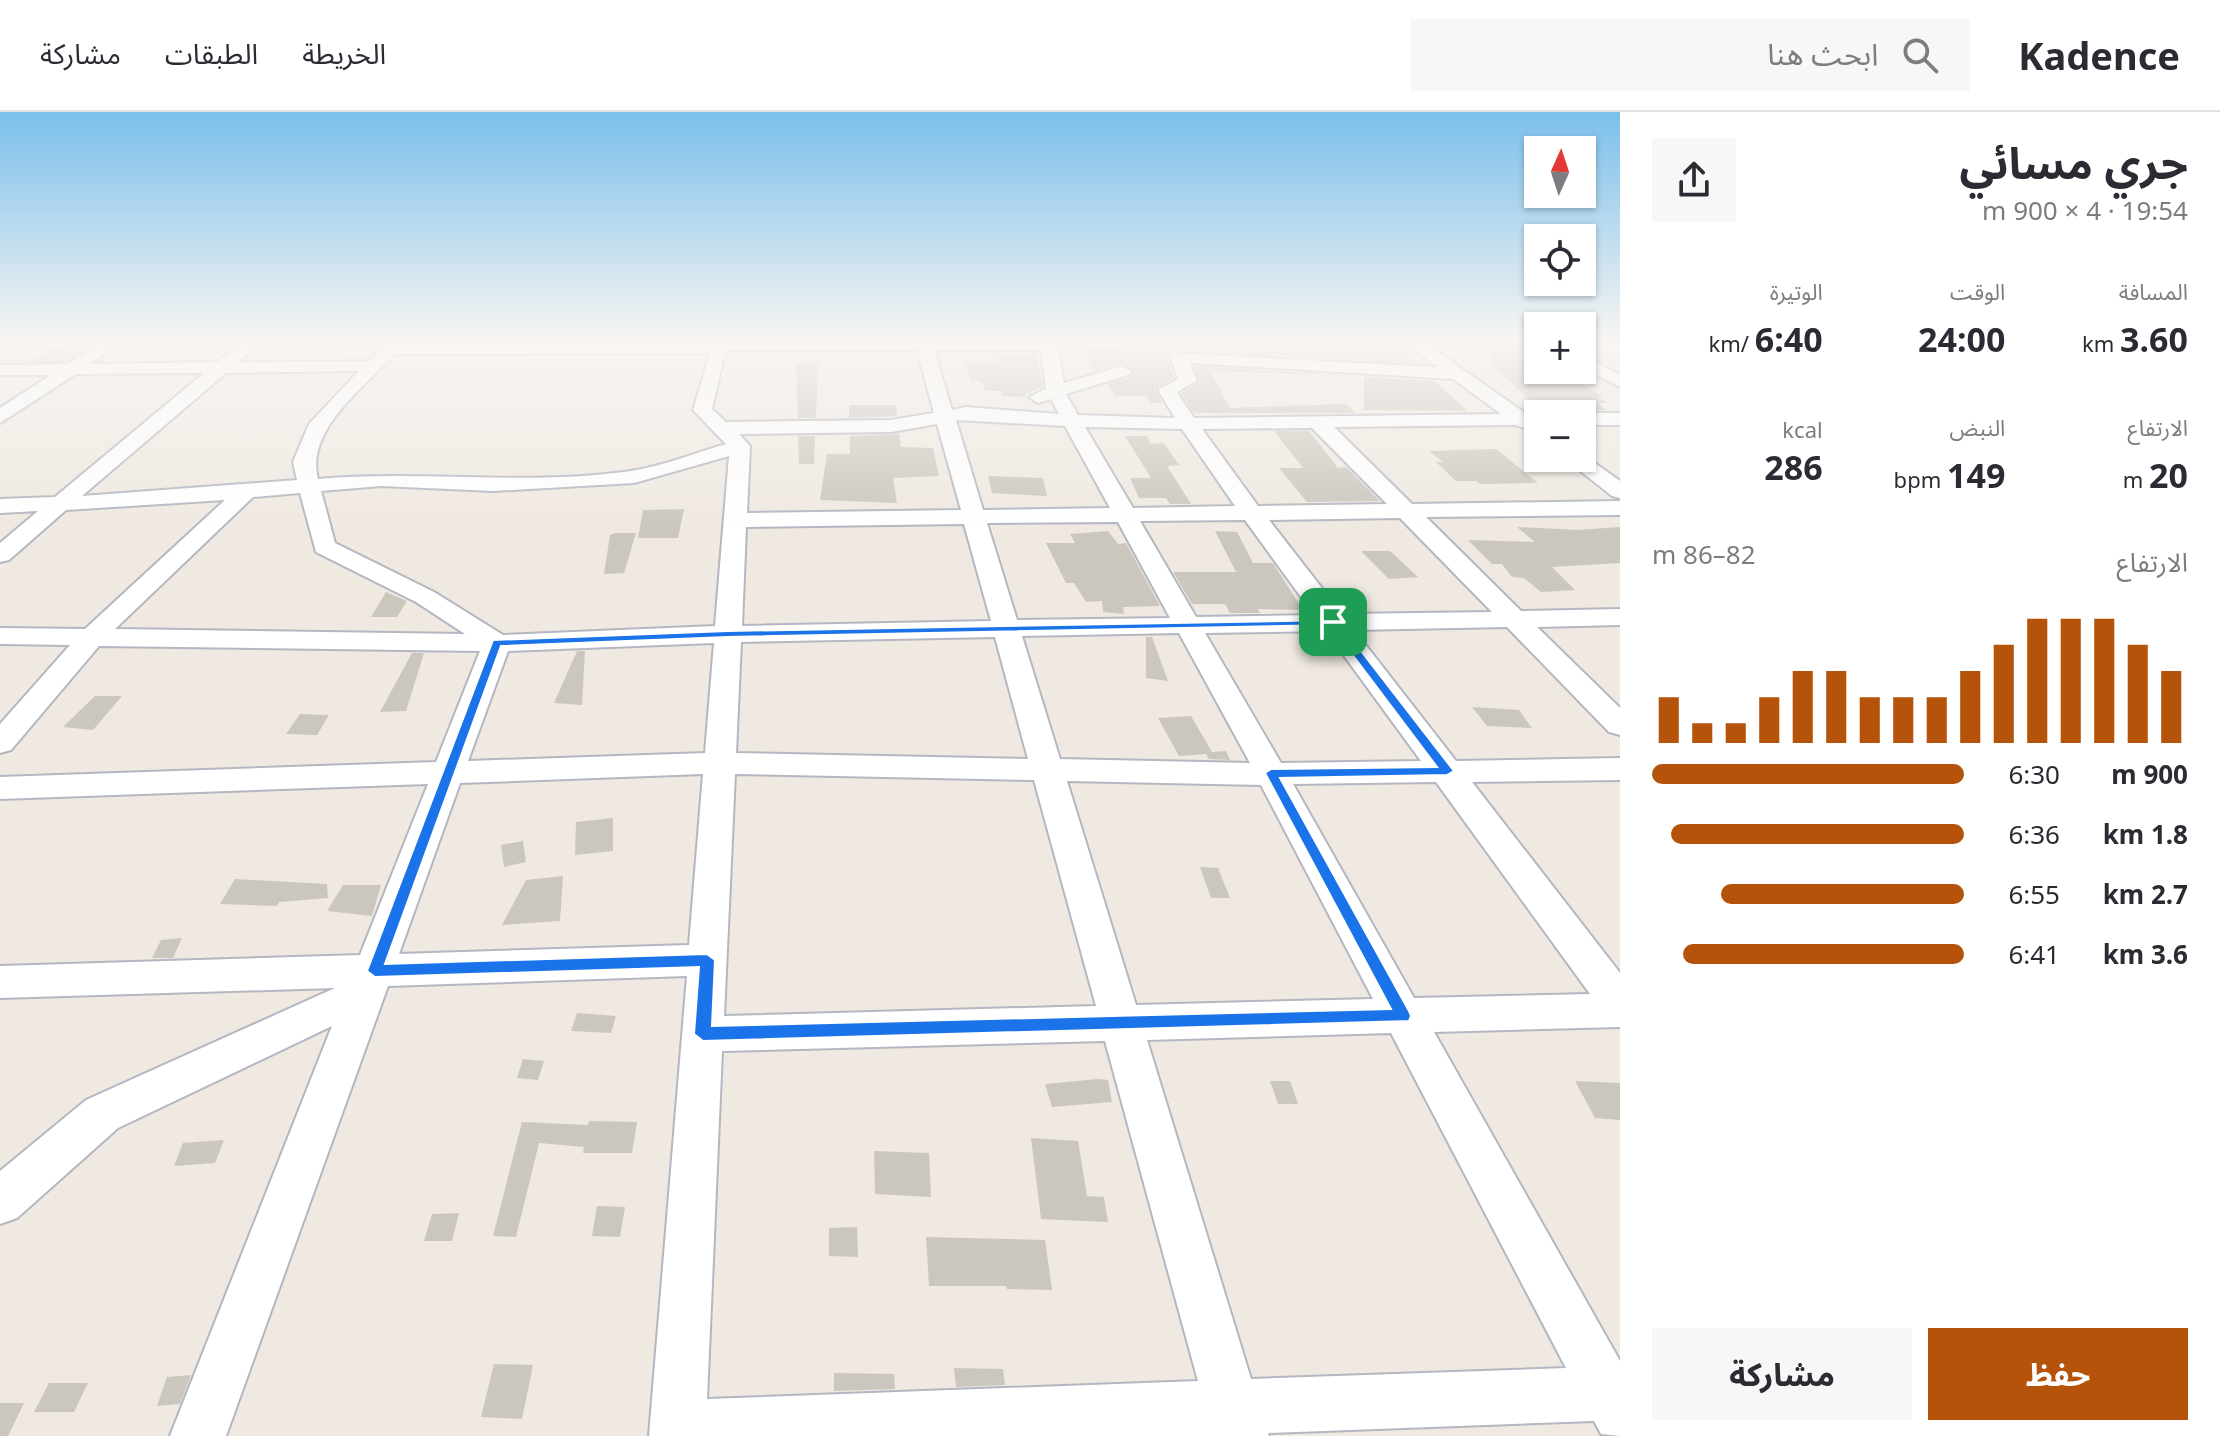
<!DOCTYPE html>
<html lang="ar">
<head>
<meta charset="utf-8">
<style>
	:root { --surface:#fff; --page:#f7f7f7; --text:#2b2b33; --muted:#7c7c81; --line:#e1e1e2; --accent:#b45309 }
	body { margin:0; font-family:"Noto Sans","Noto Sans Arabic",sans-serif; background:var(--page); color:var(--text); direction:rtl; height:100vh; display:flex; flex-direction:column; font-size:30px; white-space:nowrap }
	* { box-sizing:border-box; margin:0 }
	p { font-size:26px; color:var(--muted) }
	.icon { flex:none; width:44px; height:44px; fill:none; stroke:currentColor; stroke-width:2; stroke-linecap:round; stroke-linejoin:round }
	.map { position:relative; flex:1; overflow:hidden; direction:ltr }
	.details { display:flex; flex-direction:column; background:var(--surface); width:600px }
	.details>* { flex:none }
	.needle { width:52px; rotate:3deg }
	.fabs { position:absolute; left:1524px; top:24px; display:grid; gap:16px }
	.fabs a { display:grid; place-items:center; width:72px; height:72px; border-radius:0px; background:var(--surface); box-shadow:0 2px 6px #0004; font-size:40px }
	.pin { position:absolute; display:grid; place-items:center; width:68px; height:68px; color:#fff; margin:-34px; border-radius:16px; box-shadow:0 4px 12px #0006 }
	.round { display:grid; place-items:center; flex:none; width:84px; height:84px; border-radius:0px; background:var(--page) }
	.summary { display:flex; align-items:center; justify-content:space-between; height:136px; padding:0 32px }
	h1 { font-size:44px; font-weight:700; line-height:60px }
	.stats { display:grid; grid-template-columns:repeat(3,1fr); gap:12px; height:136px; padding:8px 32px }
	.stats div { display:grid; align-content:center }
	.stats b { font-size:34px; font-weight:700 }
	.stats small { font-size:22px; font-weight:400 }
	.stats p { font-size:22px }
	.chart { height:224px; padding:16px 32px }
	.chart p { display:flex; justify-content:space-between }
	.chart svg { width:100%; height:144px; margin-top:8px; stroke:var(--accent); stroke-width:6 }
	.action { display:flex; gap:16px; margin-top:auto; padding:16px 32px }
	.action a { flex:1; height:92px; border-radius:0px; background:var(--accent); color:#fff; font-size:32px; font-weight:700; line-height:92px; text-align:center }
	.action a+a { background:var(--page); color:var(--text) }
	ul { padding:0 32px; list-style:none; font-size:26px }
	li { display:grid; grid-template-columns:128px 96px 1fr; align-items:center; height:60px }
	li i { height:20px; border-radius:10px; background:var(--accent) }
	header { display:flex; align-items:center; gap:48px; box-sizing:border-box; height:112px; padding:0 40px; background:var(--surface); border-bottom:2px solid var(--line) }
	header strong { font-size:38px }
	nav { display:flex; gap:44px; margin-inline-start:auto; font-size:28px }
	.search { width:560px; height:72px; background:var(--page); display:flex; align-items:center; gap:20px; box-sizing:border-box; padding:0 28px; border-radius:0px; color:var(--muted); font-size:30px }
	main { display:flex; flex:1; min-height:0 }
	.map>svg:first-child { display:block }
</style>
</head>
<body>
<header>
<strong>Kadence</strong>
<div class="search"><svg class="icon" aria-label="search" viewBox="0 0 24 24"><circle cx="10" cy="10" r="6"/><path d="M15 15l6 6"/></svg>ابحث هنا</div>
<nav><a>الخريطة</a><a>الطبقات</a><a>مشاركة</a></nav>
</header>
<main>
<section class="details">
<div class="summary"><div><h1>جري مسائي</h1><p>19:54 · 4 × 900 m</p></div><a class="round"><svg class="icon" aria-label="share" viewBox="0 0 24 24"><path d="M12 15V3M7 8l5-5 5 5M5 13v7h14v-7"/></svg></a></div>
<div class="stats">
<div><p>المسافة</p><b>3.60<small> km</small></b></div>
<div><p>الوقت</p><b>24:00</b></div>
<div><p>الوتيرة</p><b>6:40<small> /km</small></b></div>
</div>
<div class="stats">
<div><p>الارتفاع</p><b>20<small> m</small></b></div>
<div><p>النبض</p><b>149<small> bpm</small></b></div>
<div><p>kcal</p><b>286</b></div>
</div>
<div class="chart"><p><span>الارتفاع</span>82–86 m</p>
<svg viewBox="0 0 160 44" preserveAspectRatio="none"><path d="M5 44V30M15 44V38M25 44V38M35 44V30M45 44V22M55 44V22M65 44V30M75 44V30M85 44V30M95 44V22M105 44V14M115 44V6M125 44V6M135 44V6M145 44V14M155 44V22"/></svg>
</div>
<ul>
<li><b>900 m</b>6:30<i style="width:100%"></i></li>
<li><b>1.8 km</b>6:36<i style="width:94%"></i></li>
<li><b>2.7 km</b>6:55<i style="width:78%"></i></li>
<li><b>3.6 km</b>6:41<i style="width:90%"></i></li>
</ul>
<div class="action"><a>حفظ</a><a>مشاركة</a></div>
</section>
<div class="map">
<svg width="1620" height="1324" viewBox="0 0 1620 1324">
	<rect width="100%" height="100%" fill="#efe9e1"/>
	<g fill="#cbc7bf">
		<path d="M 1141,229 L 1204,229 L 1236,233 L 1236,229 L 1381,229 L 1395,231 L 1416,251 L 1173,238 L 1167,246 L 1174,266 L 1155,277 L 1162,291 L 1151,291 L 1146,284 L 1116,284 L 1107,272 L 1129,266 L 1134,258 L 1121,251 L 1096,259 L 1081,236 L 1123,237 L 1121,233 L 1142,233 Z"/>
		<path d="M 71,230 L 96,230 L 67,249 L 30,250 L 54,236 L 62,235 Z"/>
		<path d="M 1479,231 L 1538,234 L 1538,259 L 1563,259 L 1603,285 L 1598,285 L 1607,291 L 1597,291 L 1607,298 L 1544,302 L 1489,249 L 1496,249 Z"/>
		<path d="M 992,241 L 1036,241 L 1043,275 L 1025,282 L 1026,285 L 1002,284 L 1001,279 L 985,279 L 981,269 L 970,269 L 965,250 L 995,250 Z"/>
		<path d="M 796,251 L 818,251 L 816,306 L 798,306 Z"/>
		<path d="M 1194,254 L 1356,264 L 1210,259 L 1230,296 L 1345,292 L 1356,301 L 1194,301 L 1181,281 L 1200,270 Z"/>
		<path d="M 1364,265 L 1435,269 L 1467,299 L 1364,298 Z"/>
		<path d="M 849,293 L 896,293 L 897,304 L 849,306 Z"/>
		<path d="M 1274,319 L 1309,319 L 1338,356 L 1346,355 L 1380,389 L 1307,390 L 1279,356 L 1303,356 Z"/>
		<path d="M 899,322 L 901,335 L 933,336 L 939,364 L 893,366 L 897,391 L 820,388 L 827,342 L 850,342 L 850,324 Z"/>
		<path d="M 798,324 L 815,324 L 814,352 L 799,352 Z"/>
		<path d="M 1125,324 L 1147,324 L 1151,332 L 1164,331 L 1179,353 L 1167,354 L 1191,392 L 1170,392 L 1166,386 L 1139,386 L 1130,366 L 1151,366 Z"/>
		<path d="M 1496,337 L 1538,371 L 1480,372 L 1476,369 L 1456,369 L 1436,350 L 1443,350 L 1429,339 Z"/>
		<path d="M 988,364 L 1043,366 L 1047,384 L 992,381 Z"/>
		<path d="M 684,397 L 678,426 L 638,426 L 643,398 Z"/>
		<path d="M 1517,415 L 1578,418 L 1620,415 L 1620,451 L 1552,455 L 1575,478 L 1541,480 L 1524,466 L 1512,465 L 1502,452 L 1492,452 L 1468,428 L 1535,430 Z"/>
		<path d="M 1108,419 L 1118,432 L 1126,431 L 1160,494 L 1123,495 L 1124,502 L 1103,500 L 1102,489 L 1086,490 L 1074,471 L 1066,471 L 1046,431 L 1075,431 L 1070,422 Z"/>
		<path d="M 1215,419 L 1237,420 L 1253,451 L 1273,451 L 1303,498 L 1258,497 L 1260,501 L 1230,501 L 1225,492 L 1192,492 L 1173,460 L 1236,460 Z"/>
		<path d="M 615,421 L 636,421 L 624,461 L 604,462 L 610,423 Z"/>
		<path d="M 1361,439 L 1390,439 L 1418,465 L 1389,467 Z"/>
		<path d="M 386,480 L 407,489 L 397,505 L 371,505 Z"/>
		<path d="M 1146,525 L 1152,525 L 1168,569 L 1146,566 Z"/>
		<path d="M 577,539 L 585,539 L 582,593 L 554,591 Z"/>
		<path d="M 412,541 L 424,541 L 406,599 L 380,600 Z"/>
		<path d="M 95,584 L 122,584 L 93,618 L 63,615 Z"/>
		<path d="M 1472,595 L 1519,598 L 1532,616 L 1487,614 Z"/>
		<path d="M 300,602 L 329,603 L 317,623 L 286,622 Z"/>
		<path d="M 1191,604 L 1212,640 L 1226,639 L 1230,648 L 1209,647 L 1206,642 L 1179,644 L 1158,606 Z"/>
		<path d="M 613,706 L 613,739 L 575,743 L 576,710 Z"/>
		<path d="M 523,729 L 526,750 L 504,755 L 501,733 Z"/>
		<path d="M 1200,755 L 1218,756 L 1230,786 L 1211,786 Z"/>
		<path d="M 563,764 L 560,809 L 502,813 L 526,768 Z"/>
		<path d="M 235,767 L 327,772 L 328,786 L 279,790 L 277,794 L 220,792 Z"/>
		<path d="M 343,773 L 381,773 L 372,804 L 327,799 Z"/>
		<path d="M 182,826 L 173,846 L 152,846 L 161,828 Z"/>
		<path d="M 577,901 L 616,904 L 611,921 L 571,919 Z"/>
		<path d="M 523,947 L 544,949 L 538,968 L 517,966 Z"/>
		<path d="M 1098,967 L 1108,968 L 1112,990 L 1052,995 L 1045,972 Z"/>
		<path d="M 1270,969 L 1290,969 L 1298,992 L 1278,992 Z"/>
		<path d="M 1575,969 L 1620,971 L 1620,1008 L 1595,1006 Z"/>
		<path d="M 589,1009 L 637,1010 L 632,1041 L 583,1041 L 584,1035 L 539,1031 L 516,1125 L 493,1124 L 522,1010 L 588,1013 Z"/>
		<path d="M 1031,1026 L 1078,1029 L 1087,1084 L 1104,1085 L 1108,1110 L 1041,1107 Z"/>
		<path d="M 224,1028 L 215,1051 L 174,1054 L 183,1031 Z"/>
		<path d="M 874,1039 L 929,1041 L 931,1085 L 875,1082 Z"/>
		<path d="M 597,1094 L 625,1095 L 620,1125 L 592,1124 Z"/>
		<path d="M 459,1101 L 452,1129 L 424,1129 L 432,1102 Z"/>
		<path d="M 857,1115 L 858,1145 L 829,1144 L 829,1116 Z"/>
		<path d="M 926,1125 L 1045,1128 L 1052,1178 L 1007,1177 L 1006,1174 L 929,1174 Z"/>
		<path d="M 494,1252 L 533,1253 L 522,1307 L 481,1305 Z"/>
		<path d="M 954,1256 L 1003,1257 L 1005,1273 L 956,1275 Z"/>
		<path d="M 834,1261 L 894,1262 L 895,1277 L 834,1279 Z"/>
		<path d="M 191,1263 L 180,1292 L 157,1294 L 167,1265 Z"/>
		<path d="M 49,1271 L 88,1271 L 74,1300 L 34,1300 Z"/>
		<path d="M 0,1291 L 24,1291 L 8,1324 L 0,1324 Z"/>
	</g>
	<g fill="none" stroke-linecap="round" stroke-linejoin="round">
		<defs>
			<g id="minor">
				<path d="M 103,229 L 122,229 L 91,252 L 217,250 L 243,229 L 261,229 L 238,250 L 370,249 L 389,229 L 406,229 L 404,232 L 1056,229 L 1064,271 L 1122,254 L 1131,259 L 1128,263 L 1066,282 L 1078,303 L 1175,306 L 1158,278 L 1178,267 L 1170,245 L 1173,241 L 1437,255 L 1403,229 L 1422,229 L 1525,301 L 1541,302 L 1538,302 L 1538,313 L 1526,317 L 1516,313 L 1334,315 L 1412,392 L 1620,389 L 1620,403 L 1426,405 L 1521,499 L 1620,497 L 1620,513 L 1537,515 L 1620,596 L 1620,623 L 1609,620 L 1507,515 L 1354,518 L 1456,649 L 1620,646 L 1620,668 L 1472,670 L 1620,861 L 1620,915 L 1434,920 L 1620,1249 L 1620,1324 L 1601,1322 L 1594,1309 L 1268,1321 L 1269,1324 L 649,1324 L 687,864 L 388,874 L 226,1324 L 170,1324 L 332,914 L 118,1016 L 17,1106 L 0,1112 L 0,1059 L 86,988 L 335,876 L 0,886 L 0,854 L 360,843 L 428,672 L 0,687 L 0,665 L 436,650 L 480,539 L 99,534 L 11,638 L 0,641 L 0,612 L 70,533 L 0,532 L 0,516 L 85,517 L 225,388 L 66,398 L 9,448 L 0,450 L 0,431 L 38,399 L 0,401 L 0,387 L 55,385 L 204,261 L 76,262 L 0,311 L 0,296 L 51,263 L 0,263 L 0,253 L 68,252 ZM 728,238 L 917,238 L 934,301 L 891,308 L 726,310 L 712,297 L 723,249 ZM 934,238 L 1041,238 L 1046,277 L 1029,285 L 1038,291 L 1051,287 L 1059,302 L 965,295 L 952,298 ZM 710,241 L 693,298 L 726,332 C 695,341 663,354 631,359 C 527,374 422,358 318,367 C 305,318 365,274 395,242 ZM 1190,251 L 1453,267 L 1501,302 L 1194,306 L 1177,280 L 1197,269 ZM 359,259 L 309,312 L 293,350 L 297,368 L 82,384 L 226,261 ZM 956,308 L 1065,314 L 1110,396 L 983,398 ZM 937,312 L 961,398 L 747,401 L 750,334 L 739,322 L 891,320 ZM 1085,315 L 1182,317 L 1235,394 L 1133,396 ZM 1312,316 L 1387,392 L 1258,394 L 1202,317 ZM 729,344 L 715,514 L 503,523 L 434,480 L 335,431 L 321,379 L 381,374 L 493,379 L 634,371 ZM 300,381 L 316,440 L 416,490 L 465,522 L 115,517 L 253,385 ZM 1400,406 L 1492,500 L 1342,502 L 1269,408 ZM 1245,408 L 1314,503 L 1196,505 L 1140,409 ZM 1118,410 L 1170,506 L 1017,508 L 987,411 ZM 964,412 L 991,509 L 742,514 L 746,415 ZM 1326,519 L 1421,649 L 1281,651 L 1205,521 ZM 1179,521 L 1250,651 L 1060,647 L 1022,524 ZM 995,525 L 1028,647 L 736,641 L 741,530 ZM 714,531 L 705,641 L 468,649 L 508,539 ZM 703,662 L 689,833 L 399,842 L 460,671 ZM 735,662 L 1034,668 L 1096,894 L 724,904 ZM 1067,669 L 1261,673 L 1373,887 L 1136,893 ZM 1436,670 L 1590,882 L 1414,886 L 1293,672 ZM 1391,921 L 1566,1256 L 1251,1267 L 1147,928 ZM 1105,929 L 1198,1269 L 707,1287 L 722,939 Z"/>
				<path d="M 1582,229 L 1620,231 L 1620,241 L 1582,237 Z"/>
				<path d="M 1582,243 L 1620,263 L 1620,275 L 1582,255 Z"/>
				<path d="M 1582,301 L 1620,301 L 1620,313 L 1582,313 L 1582,302 L 1579,302 Z"/>
				<path d="M 1582,342 L 1620,369 L 1620,386 L 1612,384 L 1564,346 L 1582,346 Z"/>
			</g>
		</defs>
		<use href="#minor" stroke="#b4b7c1" stroke-width="4"/>
		<use href="#minor" fill="#fff" fill-rule="evenodd"/>
	</g>
	<linearGradient id="sky" x2="0" y2="1"><stop stop-color="#7abfeb"/><stop offset="0.55" stop-color="#f8f5f2"/><stop offset="1" stop-color="#f8f5f2" stop-opacity="0"/></linearGradient>
	<rect width="1620" height="414" fill="url(#sky)"/>
	<path fill="#1a73e8" stroke="#fff" stroke-width="2" fill-rule="evenodd" d="M 1337,508 L 1454,659 L 1447,663 L 1280,666 L 1409,899 L 1411,904 L 1409,909 L 703,929 L 694,922 L 699,855 L 375,865 L 367,859 L 493,528 L 728,519 ZM 1330,513 L 1437,655 L 1271,657 L 1265,661 L 1391,897 L 712,914 L 715,848 L 707,842 L 385,852 L 501,534 L 728,525 Z"/>
</svg>
<div class="fabs">
<a><svg class="needle" viewBox="-14 -14 28 28"><path d="M0-13l5 13h-10z" fill="#e53935"/><path d="M0 13l5-13h-10z" fill="#7c7c81"/></svg></a>
<a><svg class="icon" aria-label="locate" viewBox="0 0 24 24"><circle cx="12" cy="12" r="6"/><path d="M12 2v4M12 18v4M2 12h4M18 12h4"/></svg></a>
<a>+</a>
<a>−</a>
</div>
<div class="pin" style="left:1333px;top:510px;background:#1e9e55"><svg class="icon" aria-label="arrive" viewBox="0 0 24 24"><path d="M6 21V4h12l-3 4 3 4H6"/></svg></div>
</div>
</main>
</body>
</html>
